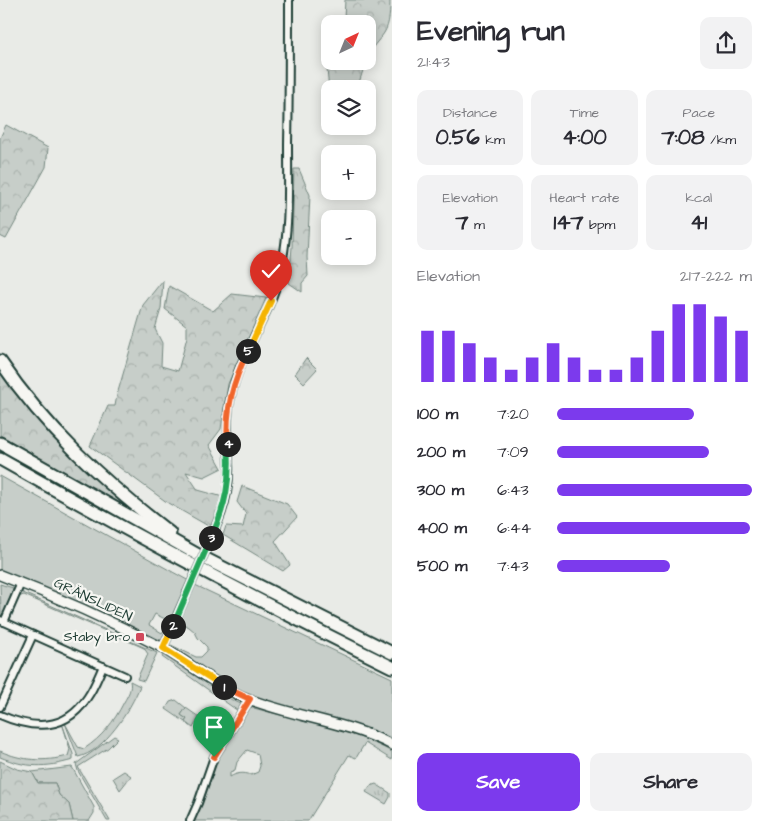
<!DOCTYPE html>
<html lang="en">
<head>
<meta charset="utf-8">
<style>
	:root { --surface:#fff; --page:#f2f2f3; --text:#2b2b33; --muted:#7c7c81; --accent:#7c3aed }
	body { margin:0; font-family:"Architects Daughter",sans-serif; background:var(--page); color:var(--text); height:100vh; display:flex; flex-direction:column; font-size:19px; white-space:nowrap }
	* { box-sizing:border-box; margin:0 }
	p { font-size:16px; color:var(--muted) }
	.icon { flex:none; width:28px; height:28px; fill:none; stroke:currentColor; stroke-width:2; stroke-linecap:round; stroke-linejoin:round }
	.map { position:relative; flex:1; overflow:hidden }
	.side { display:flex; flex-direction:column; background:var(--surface); width:385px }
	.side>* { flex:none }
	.needle { width:32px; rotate:43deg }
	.controls { position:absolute; left:321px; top:15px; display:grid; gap:10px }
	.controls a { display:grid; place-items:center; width:55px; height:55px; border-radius:10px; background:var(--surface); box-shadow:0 2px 12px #0003; font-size:25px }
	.pin { position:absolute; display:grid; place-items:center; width:42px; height:42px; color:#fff; margin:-51px -21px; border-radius:50% 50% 50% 0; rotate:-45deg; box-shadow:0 0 5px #0007 }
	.pin .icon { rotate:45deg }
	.km { position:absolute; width:25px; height:25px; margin:-12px; border-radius:50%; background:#222; color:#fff; font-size:14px; line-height:25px; text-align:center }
	.round { display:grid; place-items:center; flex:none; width:52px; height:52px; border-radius:10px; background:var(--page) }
	.headline { display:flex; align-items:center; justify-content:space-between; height:85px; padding:0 25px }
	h1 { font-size:28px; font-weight:700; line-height:38px }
	.stats { display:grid; grid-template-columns:repeat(3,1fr); gap:8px; height:85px; padding:5px 25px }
	.stats div { display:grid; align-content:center; border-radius:10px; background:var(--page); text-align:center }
	.stats b { font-size:21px; font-weight:700 }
	.stats small { font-size:14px; font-weight:400 }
	.stats p { font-size:14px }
	.chart { height:140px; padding:10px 25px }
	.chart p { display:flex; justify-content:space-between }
	.chart svg { width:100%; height:90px; margin-top:5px; stroke:var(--accent); stroke-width:6 }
	.button { display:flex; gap:10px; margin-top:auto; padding:10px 25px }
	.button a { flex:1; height:58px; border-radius:10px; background:var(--accent); color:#fff; font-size:20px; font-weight:700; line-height:58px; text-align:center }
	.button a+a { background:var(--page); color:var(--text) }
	ul { padding:0 25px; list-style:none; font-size:16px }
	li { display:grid; grid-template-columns:80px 60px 1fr; align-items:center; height:38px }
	li i { height:12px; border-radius:6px; background:var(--accent) }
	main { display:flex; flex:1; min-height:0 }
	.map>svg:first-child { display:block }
</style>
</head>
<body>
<main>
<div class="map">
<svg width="392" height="821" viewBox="0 0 392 821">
	<defs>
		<pattern id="forest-crowns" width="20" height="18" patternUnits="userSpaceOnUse" patternTransform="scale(1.25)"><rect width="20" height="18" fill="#c7cec9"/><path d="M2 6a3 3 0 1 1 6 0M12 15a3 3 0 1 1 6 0" fill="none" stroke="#aab2ad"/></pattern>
		<pattern id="park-tufts" width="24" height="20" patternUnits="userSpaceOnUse" patternTransform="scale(1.25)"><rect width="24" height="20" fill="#c7cec9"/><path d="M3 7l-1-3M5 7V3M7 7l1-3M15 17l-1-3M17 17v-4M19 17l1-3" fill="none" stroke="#aab2ad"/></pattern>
	</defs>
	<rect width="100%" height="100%" fill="#e9ebe7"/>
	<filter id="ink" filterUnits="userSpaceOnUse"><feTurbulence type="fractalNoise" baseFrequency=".02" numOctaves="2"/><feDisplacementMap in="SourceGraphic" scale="10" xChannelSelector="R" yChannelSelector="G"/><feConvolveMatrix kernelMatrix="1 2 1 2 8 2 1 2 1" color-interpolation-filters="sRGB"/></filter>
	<g filter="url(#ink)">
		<g fill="#c7cec9" stroke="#73867e" fill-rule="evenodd">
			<path d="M 0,476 L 189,581 L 171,622 L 155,614 L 149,625 L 162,633 L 165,628 L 168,629 L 162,639 L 157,642 L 0,571 Z"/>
			<path d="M 0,584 L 13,588 C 12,597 7,610 1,615 Z"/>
			<path d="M 195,585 L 392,678 L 392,740 C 347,719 299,713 253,696 C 223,684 196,665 169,648 L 171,645 L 196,657 L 201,657 L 207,651 L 207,647 L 198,638 L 195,632 L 189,627 L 182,623 L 180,620 Z"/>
			<path d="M 21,592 L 157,653 L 144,681 L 137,679 L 148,654 L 144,648 L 24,595 L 18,597 Z"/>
			<path d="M 163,655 L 232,700 L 241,704 L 238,711 L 162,657 Z"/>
			<path d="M 130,681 L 140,686 C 131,709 104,752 78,757 L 65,723 L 78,747 L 84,749 C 102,737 114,722 124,702 C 128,695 132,689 130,681 Z"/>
			<path d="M 176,700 L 186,708 L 181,715 L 187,719 L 185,722 L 166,709 L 170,702 Z"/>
			<path d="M 250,707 C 297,720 349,728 392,752 L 392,760 L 365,743 L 356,758 L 349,755 L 308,821 L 194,821 L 217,758 ZM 247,750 L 258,754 L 260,766 L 258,772 L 251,775 C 244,772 236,773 230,777 L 230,772 L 235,770 L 237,762 Z"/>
			<path d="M 63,726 L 73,754 L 73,760 C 45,768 27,768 0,757 L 0,751 C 23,761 44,762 68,756 L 70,749 Z"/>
			<path d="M 114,736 L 118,738 L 108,748 L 78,767 L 110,821 L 107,821 L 78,771 L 76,764 Z"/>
			<path d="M 72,767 L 94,807 L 94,813 L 89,821 L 73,821 L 69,804 L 59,795 L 55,783 L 38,783 L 32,772 Z"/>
		</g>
		<g fill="url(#forest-crowns)" stroke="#73867e">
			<path d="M 345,0 L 390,0 C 390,10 390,24 384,33 C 378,42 371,47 368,57 L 368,24 L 337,24 L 344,18 Z"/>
			<path d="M 330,54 L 330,61 L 366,61 L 357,89 L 330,89 L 329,90 L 326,59 Z"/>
			<path d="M 6,125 L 48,148 L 46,167 L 6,239 L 0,236 L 0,138 Z"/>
			<path d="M 294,169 L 299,169 L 310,195 L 307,257 L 308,276 L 302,283 L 302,292 L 289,283 L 292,247 Z"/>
			<path d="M 163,280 L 161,309 L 155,329 L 162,343 L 161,366 L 178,371 L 187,337 L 187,326 L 165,309 L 169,286 L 213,311 L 232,294 L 266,298 L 228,384 L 221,429 L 209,445 L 222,468 L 204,477 L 186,472 L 198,490 L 223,497 L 210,527 L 168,503 L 90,446 L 108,406 L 115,406 L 117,395 L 143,305 Z"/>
			<path d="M 306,358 L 317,369 L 304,383 L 295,374 Z"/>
			<path d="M 0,370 L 54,438 L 90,474 L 126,503 L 124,506 L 0,435 Z"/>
			<path d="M 242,486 L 287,504 L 297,517 L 275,541 L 290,565 L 283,571 L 223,535 L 226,526 L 243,527 L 246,514 L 237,502 Z"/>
			<path d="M 0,761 L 17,769 L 32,772 L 38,783 L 55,783 L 59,795 L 69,804 L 73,821 L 0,821 Z"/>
		</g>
		<g fill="url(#park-tufts)" stroke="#73867e">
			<path d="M 186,708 L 199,717 L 193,728 L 185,722 L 187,719 L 181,715 Z"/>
			<path d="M 124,771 L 131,776 L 120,790 L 113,778 Z"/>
			<path d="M 376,784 L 390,793 L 390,797 L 386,804 L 366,792 L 370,786 Z"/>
		</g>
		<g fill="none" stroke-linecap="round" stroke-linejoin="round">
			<defs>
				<g id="street">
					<path d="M 216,527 C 225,507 230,486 229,464 C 229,441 225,419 231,396 C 240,353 270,317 280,273 C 290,231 288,187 288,144 C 289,96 289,48 289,0"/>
					<path d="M 0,620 L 125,676"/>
					<path d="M 4,622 L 21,583"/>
					<path d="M 163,648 L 187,593"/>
					<path d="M 0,707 L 33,635"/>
					<path d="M 0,715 C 32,729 65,732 87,698 C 94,688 98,677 103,666"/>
					<path d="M 190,821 L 198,803 L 214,757 L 250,699"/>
				</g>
				<path id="secondary" d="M 0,575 C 55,596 111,621 163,648 C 190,663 212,683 241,696 C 290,717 344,720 392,745"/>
				<g id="highway">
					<path d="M 0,361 C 46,429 105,483 170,533"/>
					<path d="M 0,443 L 200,556 L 392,653"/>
					<path d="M 0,459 C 129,532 259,602 392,667"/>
				</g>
			</defs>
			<use href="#street" stroke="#1f3d34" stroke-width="10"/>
			<use href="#secondary" stroke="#1f3d34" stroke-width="12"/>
			<use href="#highway" stroke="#1f3d34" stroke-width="15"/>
			<use href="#street" stroke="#f6f6f2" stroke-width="6"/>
			<use href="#secondary" stroke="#f6f6f2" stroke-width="9"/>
			<use href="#highway" stroke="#f6f6f2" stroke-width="11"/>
			<defs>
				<path id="street-bridge" d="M 187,593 L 216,527"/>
			</defs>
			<use href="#street-bridge" stroke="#1f3d34" stroke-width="10" stroke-linecap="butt"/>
			<use href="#street-bridge" stroke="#f6f6f2" stroke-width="6"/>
		</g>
	</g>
	<g fill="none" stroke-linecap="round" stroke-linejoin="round" filter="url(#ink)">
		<defs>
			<path id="split-1" d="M 214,757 L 250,699 L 224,687"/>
			<path id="split-2" d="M 173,626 L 163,648 L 224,687"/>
			<path id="split-3" d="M 173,626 L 211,538"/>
			<path id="split-4" d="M 211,538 C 226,505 231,480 228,444"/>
			<path id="split-5" d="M 228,444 C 225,410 233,381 248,351"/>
			<path id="split-6" d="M 248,351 L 271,301"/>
		</defs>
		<use href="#split-1" stroke="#fff" stroke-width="10"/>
		<use href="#split-2" stroke="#fff" stroke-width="10"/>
		<use href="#split-3" stroke="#fff" stroke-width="10"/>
		<use href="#split-4" stroke="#fff" stroke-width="10"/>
		<use href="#split-5" stroke="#fff" stroke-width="10"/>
		<use href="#split-6" stroke="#fff" stroke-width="10"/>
		<use href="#split-1" stroke="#f0652b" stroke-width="6"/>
		<use href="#split-2" stroke="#f5b400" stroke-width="6"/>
		<use href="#split-3" stroke="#22a559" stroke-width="6"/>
		<use href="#split-4" stroke="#22a559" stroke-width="6"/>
		<use href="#split-5" stroke="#f0652b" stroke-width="6"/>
		<use href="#split-6" stroke="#f5b400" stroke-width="6"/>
	</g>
	<rect fill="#d1495b" stroke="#f6f6f2" stroke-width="2" x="135" y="632" width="10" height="10" rx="2.5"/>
	<g text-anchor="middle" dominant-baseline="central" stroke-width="4.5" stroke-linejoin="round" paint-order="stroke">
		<g font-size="14" fill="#1f3d34" stroke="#f6f6f2">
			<text transform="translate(93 600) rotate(25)">GRÄNSLIDEN</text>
		</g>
		<g font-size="14" fill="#1f3d34" stroke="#f6f6f2" text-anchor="end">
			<text x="130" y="637">Staby bro</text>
		</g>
	</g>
</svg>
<div class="controls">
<a><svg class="needle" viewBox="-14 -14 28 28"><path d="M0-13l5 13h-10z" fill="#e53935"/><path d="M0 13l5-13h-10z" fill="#7c7c81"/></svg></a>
<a><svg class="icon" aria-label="layers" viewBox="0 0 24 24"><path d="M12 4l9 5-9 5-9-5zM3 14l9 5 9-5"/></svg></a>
<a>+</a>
<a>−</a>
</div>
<div class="pin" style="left:214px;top:757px;background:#1e9e55"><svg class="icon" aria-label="arrive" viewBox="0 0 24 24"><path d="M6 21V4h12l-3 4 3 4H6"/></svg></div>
<div class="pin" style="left:271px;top:301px;background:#d93025"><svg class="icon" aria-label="check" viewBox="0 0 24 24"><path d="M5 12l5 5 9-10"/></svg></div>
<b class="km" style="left:224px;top:687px">1</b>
<b class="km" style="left:173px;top:626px">2</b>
<b class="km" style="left:211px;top:538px">3</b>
<b class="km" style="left:228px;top:444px">4</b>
<b class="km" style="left:248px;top:351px">5</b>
</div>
<section class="side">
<div class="headline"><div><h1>Evening run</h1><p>21:43</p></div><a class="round"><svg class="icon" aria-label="share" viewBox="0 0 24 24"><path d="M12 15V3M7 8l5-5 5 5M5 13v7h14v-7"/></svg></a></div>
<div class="stats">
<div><p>Distance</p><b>0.56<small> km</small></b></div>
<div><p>Time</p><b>4:00</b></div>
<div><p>Pace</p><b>7:08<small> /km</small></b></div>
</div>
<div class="stats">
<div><p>Elevation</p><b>7<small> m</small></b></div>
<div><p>Heart rate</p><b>147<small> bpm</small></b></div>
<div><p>kcal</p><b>41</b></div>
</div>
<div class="chart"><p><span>Elevation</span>217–222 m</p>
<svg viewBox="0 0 160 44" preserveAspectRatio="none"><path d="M5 44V19M15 44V19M25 44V25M35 44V32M45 44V38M55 44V32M65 44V25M75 44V32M85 44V38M95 44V38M105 44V32M115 44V19M125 44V6M135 44V6M145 44V12M155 44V19"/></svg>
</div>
<ul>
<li><b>100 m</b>7:20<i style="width:70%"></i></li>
<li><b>200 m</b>7:09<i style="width:78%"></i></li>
<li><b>300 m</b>6:43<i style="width:100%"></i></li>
<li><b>400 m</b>6:44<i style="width:99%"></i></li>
<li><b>500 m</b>7:43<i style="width:58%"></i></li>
</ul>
<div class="button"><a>Save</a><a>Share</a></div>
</section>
</main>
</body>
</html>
